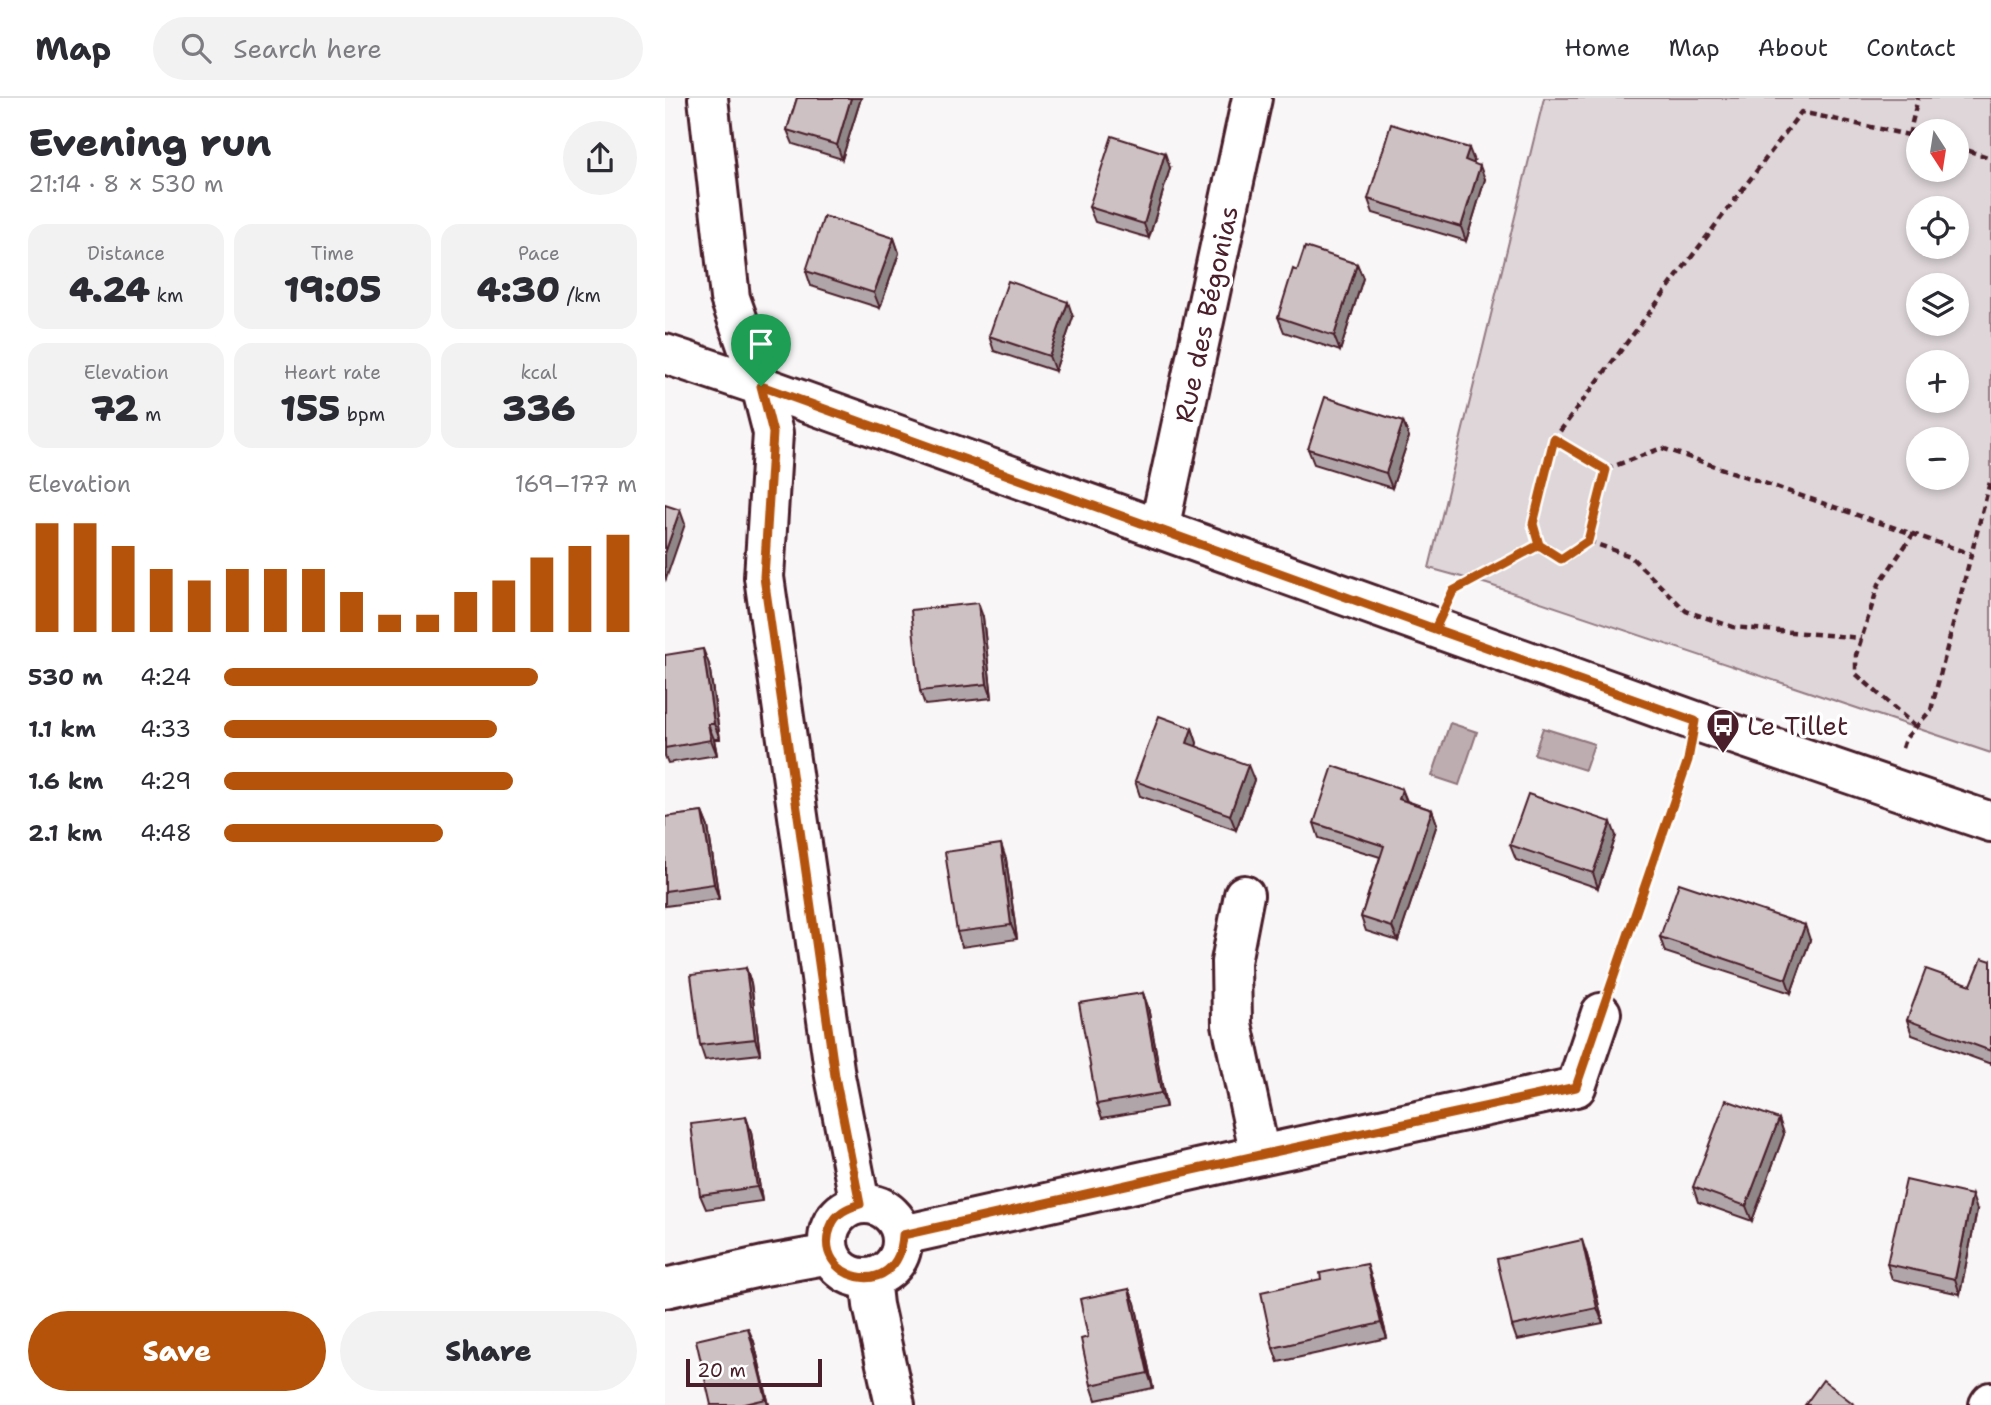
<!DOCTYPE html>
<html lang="en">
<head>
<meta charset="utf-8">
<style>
	:root { --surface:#fff; --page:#f2f2f3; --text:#2b2b33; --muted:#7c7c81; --line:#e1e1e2; --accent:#b45309 }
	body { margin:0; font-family:"Shantell Sans",sans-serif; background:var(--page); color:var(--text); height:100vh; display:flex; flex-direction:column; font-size:26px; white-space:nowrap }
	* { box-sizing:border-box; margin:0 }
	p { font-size:23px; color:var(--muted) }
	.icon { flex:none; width:38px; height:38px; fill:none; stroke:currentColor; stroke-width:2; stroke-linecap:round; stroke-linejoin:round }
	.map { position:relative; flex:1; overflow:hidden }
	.panel { display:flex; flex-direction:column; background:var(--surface); width:665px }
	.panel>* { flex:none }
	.needle { width:46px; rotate:168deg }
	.tools { position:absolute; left:1241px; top:21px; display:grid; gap:14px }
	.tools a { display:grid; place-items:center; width:63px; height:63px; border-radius:50%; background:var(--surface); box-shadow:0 4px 10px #0003; font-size:35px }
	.scale { position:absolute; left:21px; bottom:18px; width:136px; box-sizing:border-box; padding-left:7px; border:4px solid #4a1f2b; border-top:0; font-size:19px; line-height:24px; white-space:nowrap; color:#4a1f2b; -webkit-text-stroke:5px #fff; paint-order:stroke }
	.pin { position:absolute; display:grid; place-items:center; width:60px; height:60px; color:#fff; margin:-72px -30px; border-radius:50% 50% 50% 0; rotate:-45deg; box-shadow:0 0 7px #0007 }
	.pin .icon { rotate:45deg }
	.round { display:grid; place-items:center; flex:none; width:74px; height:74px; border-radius:37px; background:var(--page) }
	.overview { display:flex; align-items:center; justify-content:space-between; height:119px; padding:0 28px }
	h1 { font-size:38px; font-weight:800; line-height:52px }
	.stats { display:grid; grid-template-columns:repeat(3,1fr); gap:10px; height:119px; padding:7px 28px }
	.stats div { display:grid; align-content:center; border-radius:18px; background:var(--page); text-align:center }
	.stats b { font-size:35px; font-weight:800 }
	.stats small { font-size:19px; font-weight:400 }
	.stats p { font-size:19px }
	.chart { height:196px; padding:14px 28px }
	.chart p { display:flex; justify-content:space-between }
	.chart svg { width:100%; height:126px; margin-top:7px; stroke:var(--accent); stroke-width:6 }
	.button { display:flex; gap:14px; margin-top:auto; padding:14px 28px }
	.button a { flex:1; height:80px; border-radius:42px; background:var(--accent); color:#fff; font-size:28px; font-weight:800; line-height:80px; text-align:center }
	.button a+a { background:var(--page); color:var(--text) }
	ul { padding:0 28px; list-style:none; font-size:23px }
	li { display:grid; grid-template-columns:112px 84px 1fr; align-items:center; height:52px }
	li i { height:18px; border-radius:9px; background:var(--accent) }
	header { display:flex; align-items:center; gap:42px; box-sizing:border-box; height:98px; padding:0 35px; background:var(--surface); border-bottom:2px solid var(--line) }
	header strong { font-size:33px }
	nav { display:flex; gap:38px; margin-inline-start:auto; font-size:24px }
	.search { width:490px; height:63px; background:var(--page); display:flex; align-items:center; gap:18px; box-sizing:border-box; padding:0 24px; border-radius:38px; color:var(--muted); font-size:26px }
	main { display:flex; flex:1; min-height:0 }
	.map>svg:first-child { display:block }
</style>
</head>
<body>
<header>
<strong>Map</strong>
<div class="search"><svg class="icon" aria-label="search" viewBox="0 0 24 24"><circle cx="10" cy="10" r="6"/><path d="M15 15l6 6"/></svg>Search here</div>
<nav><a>Home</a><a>Map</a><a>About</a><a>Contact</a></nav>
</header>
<main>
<section class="panel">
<div class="overview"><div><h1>Evening run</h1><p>21:14 · 8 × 530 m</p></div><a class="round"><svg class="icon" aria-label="share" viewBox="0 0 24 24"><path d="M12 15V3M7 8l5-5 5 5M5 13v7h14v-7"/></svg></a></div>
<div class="stats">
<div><p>Distance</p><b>4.24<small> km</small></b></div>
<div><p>Time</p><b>19:05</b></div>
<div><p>Pace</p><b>4:30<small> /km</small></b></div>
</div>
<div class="stats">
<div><p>Elevation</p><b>72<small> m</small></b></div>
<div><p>Heart rate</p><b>155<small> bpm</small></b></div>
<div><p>kcal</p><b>336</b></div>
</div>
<div class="chart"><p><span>Elevation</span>169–177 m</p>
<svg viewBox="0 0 160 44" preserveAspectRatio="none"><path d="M5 44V6M15 44V6M25 44V14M35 44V22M45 44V26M55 44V22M65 44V22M75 44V22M85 44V30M95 44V38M105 44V38M115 44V30M125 44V26M135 44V18M145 44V14M155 44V10"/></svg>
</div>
<ul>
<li><b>530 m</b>4:24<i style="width:76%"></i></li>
<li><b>1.1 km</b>4:33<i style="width:66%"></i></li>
<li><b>1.6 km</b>4:29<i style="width:70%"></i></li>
<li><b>2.1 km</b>4:48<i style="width:53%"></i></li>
</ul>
<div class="button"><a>Save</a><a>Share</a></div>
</section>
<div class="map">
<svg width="1326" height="1307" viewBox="0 0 1326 1307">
	<rect width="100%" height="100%" fill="#f8f6f7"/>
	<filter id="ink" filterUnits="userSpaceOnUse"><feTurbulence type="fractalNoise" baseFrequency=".0143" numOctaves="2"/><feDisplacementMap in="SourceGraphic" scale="14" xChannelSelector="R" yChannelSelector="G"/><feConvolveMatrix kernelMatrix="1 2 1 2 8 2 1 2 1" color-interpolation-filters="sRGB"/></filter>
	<g filter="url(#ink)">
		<path fill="#ded6d9" stroke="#947a82" stroke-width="2" fill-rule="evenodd" d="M 879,0 L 1326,0 L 1326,655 L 822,486 L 764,470 ZM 1253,33 L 1292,33 L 1292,72 L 1253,72 ZM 1253,110 L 1292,110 L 1292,149 L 1253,149 ZM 1253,187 L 1292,187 L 1292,226 L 1253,226 ZM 1253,264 L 1292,264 L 1292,303 L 1253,303 ZM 1253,341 L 1292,341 L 1292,380 L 1253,380 Z"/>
		<g fill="#bdadb0" stroke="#8f747b" stroke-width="2">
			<path d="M 785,625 L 812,634 L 794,687 L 767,678 Z"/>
			<path d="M 878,630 L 929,646 L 920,672 L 869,656 Z"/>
		</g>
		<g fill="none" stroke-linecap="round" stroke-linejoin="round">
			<defs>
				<g id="minor">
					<path d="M 43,0 L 65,200 L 96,288 L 108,335 L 99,479 L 170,978 L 195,1106"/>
					<path d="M 0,256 L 96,288 L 1030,623 L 1326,724"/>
					<path d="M 494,431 L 587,0"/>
					<path d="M 579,797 L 566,864 L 567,926 L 595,1057"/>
					<circle cx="200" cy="1143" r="37"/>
					<path d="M 238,1137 L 595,1057 L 911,989 L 936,915"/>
					<path d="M 205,1180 L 208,1207 L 230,1307"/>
					<path d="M 0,1190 L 99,1168 L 165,1156"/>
					<path d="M 1324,1307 L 1326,1304"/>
				</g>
			</defs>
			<use href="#minor" stroke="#4a1f2b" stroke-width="44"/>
			<g stroke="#4a1f2b" stroke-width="4.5" stroke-dasharray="7 5" stroke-linecap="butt">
				<path d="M 1244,37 L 1253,0"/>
				<path d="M 1292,49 L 1326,60"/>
				<path d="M 889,341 L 941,371"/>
				<path d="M 941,371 L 923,443 L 896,461 L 874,447 L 868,426 L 889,341 L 1136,14 L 1253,39"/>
				<path d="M 941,371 L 997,350 L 1306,456"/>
				<path d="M 1249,435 L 1214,486 L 1191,557 L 1191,576 L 1251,629"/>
				<path d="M 923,443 L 965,458 L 1021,513 L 1068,529 L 1197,540"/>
				<path d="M 791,491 L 874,447"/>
				<path d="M 1237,650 L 1240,641 L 1266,612 L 1326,380"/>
				<path d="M 949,876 L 1022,666"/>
			</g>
			<use href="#minor" stroke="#fff" stroke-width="38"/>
		</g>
		<g fill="#b0a6a9" stroke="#4a1f2b" stroke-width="2">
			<path d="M 132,0 L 196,0 L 177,61 L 128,46 L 122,32 Z"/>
			<path d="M 809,63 L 808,65 L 820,81 L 801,143 L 708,115 L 703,101 Z"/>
			<path d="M 505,70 L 484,140 L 430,124 L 424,109 Z"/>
			<path d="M 229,140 L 234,155 L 215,210 L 146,188 L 141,173 Z"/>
			<path d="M 692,166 L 698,180 L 675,253 L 619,234 L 613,219 L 632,173 Z"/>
			<path d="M 408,219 L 390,273 L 329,253 L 324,238 Z"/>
			<path d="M 738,324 L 744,339 L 727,390 L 649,366 L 643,351 Z"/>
			<path d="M 318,519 L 327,600 L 260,607 L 255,593 Z"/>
			<path d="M 0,557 L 44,566 L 55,641 L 49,641 L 52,657 L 3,665 L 0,658 Z"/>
			<path d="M 527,630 L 532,645 L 531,648 L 589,682 L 571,732 L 475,698 L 470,683 Z"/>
			<path d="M 737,691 L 742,703 L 767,712 L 772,726 L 733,843 L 701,833 L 696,819 L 715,759 L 654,740 L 649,725 Z"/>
			<path d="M 37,714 L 43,729 L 54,801 L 0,808 L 0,719 Z"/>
			<path d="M 951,738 L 933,790 L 851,762 L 845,747 Z"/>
			<path d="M 341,761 L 352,841 L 297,849 L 292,834 Z"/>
			<path d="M 995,839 L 1145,842 L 1126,895 L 1000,854 Z"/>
			<path d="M 1326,863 L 1326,966 L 1247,937 L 1242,922 L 1306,887 Z"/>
			<path d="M 81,870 L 86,885 L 95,956 L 40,962 L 35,947 Z"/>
			<path d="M 478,895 L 483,909 L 501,1009 L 437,1020 L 432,1006 Z"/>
			<path d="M 81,1019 L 86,1034 L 97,1103 L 41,1111 L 35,1097 Z"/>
			<path d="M 1114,1021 L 1119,1036 L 1087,1123 L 1033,1104 L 1028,1089 Z"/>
			<path d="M 1312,1112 L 1295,1196 L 1227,1181 L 1222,1166 Z"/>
			<path d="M 922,1157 L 938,1225 L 852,1242 L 847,1228 Z"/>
			<path d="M 707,1181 L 722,1240 L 613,1264 L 608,1250 Z"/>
			<path d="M 464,1191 L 470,1205 L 488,1290 L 431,1302 L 426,1287 L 423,1239 Z"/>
			<path d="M 89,1244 L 104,1307 L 46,1307 Z"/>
		</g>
		<g fill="#908789" stroke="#4a1f2b" stroke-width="2">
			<path d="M 186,0 L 196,0 L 177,61 L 172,47 Z"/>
			<path d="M 804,50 L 809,63 L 805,76 L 800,62 Z"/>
			<path d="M 500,55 L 505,70 L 484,140 L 479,126 Z"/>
			<path d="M 815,68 L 820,81 L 801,143 L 796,129 Z"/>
			<path d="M 229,140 L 234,155 L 215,210 L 209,195 Z"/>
			<path d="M 692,166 L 698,180 L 675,253 L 669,238 Z"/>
			<path d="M 403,204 L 408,219 L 390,273 L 384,258 Z"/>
			<path d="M 738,324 L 744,339 L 727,390 L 721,375 Z"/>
			<path d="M 15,412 L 20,426 L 1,481 L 0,477 L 0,455 Z"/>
			<path d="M 313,505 L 318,519 L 327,600 L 322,586 Z"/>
			<path d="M 38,551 L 44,566 L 55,641 L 49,626 Z"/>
			<path d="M 43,626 L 49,641 L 52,657 L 46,642 Z"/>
			<path d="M 527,630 L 532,645 L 528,659 L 522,645 Z"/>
			<path d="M 583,667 L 589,682 L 571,732 L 565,717 Z"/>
			<path d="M 737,691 L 742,705 L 734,701 Z"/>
			<path d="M 767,712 L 772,726 L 733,843 L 727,829 Z"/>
			<path d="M 37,714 L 43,729 L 54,801 L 49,786 Z"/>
			<path d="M 946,724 L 951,738 L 933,790 L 928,775 Z"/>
			<path d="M 336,746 L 341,761 L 352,841 L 346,827 Z"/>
			<path d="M 1140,827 L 1145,842 L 1126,895 L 1121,881 Z"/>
			<path d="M 81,870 L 86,885 L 95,956 L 90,941 Z"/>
			<path d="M 478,895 L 483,909 L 501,1009 L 496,995 Z"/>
			<path d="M 81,1019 L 86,1034 L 97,1103 L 92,1089 Z"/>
			<path d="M 1114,1021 L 1119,1036 L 1087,1123 L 1081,1108 Z"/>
			<path d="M 1307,1097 L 1312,1112 L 1295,1196 L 1290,1181 Z"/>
			<path d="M 917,1142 L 922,1157 L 938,1225 L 932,1210 Z"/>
			<path d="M 702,1166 L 707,1181 L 722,1240 L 716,1225 Z"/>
			<path d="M 464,1191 L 470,1205 L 488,1290 L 483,1275 Z"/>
			<path d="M 83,1230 L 89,1244 L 104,1307 L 103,1307 L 101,1301 Z"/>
		</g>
		<g fill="#cdc1c4" stroke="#4a1f2b" stroke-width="2">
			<path d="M 132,0 L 186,0 L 172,47 L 122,32 Z"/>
			<path d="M 726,26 L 804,50 L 800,62 L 815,68 L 796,129 L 703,101 Z"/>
			<path d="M 447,38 L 500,55 L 479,126 L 424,109 Z"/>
			<path d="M 159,118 L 229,140 L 209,195 L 141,173 Z"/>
			<path d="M 640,149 L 692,166 L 669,238 L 613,219 L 628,171 L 632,173 Z"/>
			<path d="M 343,183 L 403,204 L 384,258 L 324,238 Z"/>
			<path d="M 660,299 L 738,324 L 721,375 L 643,351 Z"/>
			<path d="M 0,407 L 15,412 L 0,455 Z"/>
			<path d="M 313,505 L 322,586 L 255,593 L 246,512 Z"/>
			<path d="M 38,551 L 49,626 L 43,626 L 46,642 L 0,650 L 0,557 Z"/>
			<path d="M 494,618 L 527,630 L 522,645 L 583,667 L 565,717 L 470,683 Z"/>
			<path d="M 668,668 L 737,691 L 734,701 L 767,712 L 727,829 L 696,819 L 719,748 L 649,725 Z"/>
			<path d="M 863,696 L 946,724 L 928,775 L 845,747 Z"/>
			<path d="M 37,714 L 49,786 L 0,793 L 0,719 Z"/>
			<path d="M 336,746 L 346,827 L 292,834 L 280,754 Z"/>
			<path d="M 1014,785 L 1140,827 L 1121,881 L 995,839 Z"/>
			<path d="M 1317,860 L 1326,863 L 1326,953 L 1242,922 L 1261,871 L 1306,887 Z"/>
			<path d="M 81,870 L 90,941 L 35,947 L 26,877 Z"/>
			<path d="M 478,895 L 496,995 L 432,1006 L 414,905 Z"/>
			<path d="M 1061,1002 L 1114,1021 L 1081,1108 L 1028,1089 Z"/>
			<path d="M 81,1019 L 92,1089 L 35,1097 L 26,1026 Z"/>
			<path d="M 1241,1082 L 1307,1097 L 1290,1181 L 1222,1166 Z"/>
			<path d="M 917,1142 L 932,1210 L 847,1228 L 832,1161 Z"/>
			<path d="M 702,1166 L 716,1225 L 608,1250 L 596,1194 L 656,1181 L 655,1175 Z"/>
			<path d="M 464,1191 L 483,1275 L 426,1287 L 416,1241 L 423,1239 L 415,1201 Z"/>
			<path d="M 83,1230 L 101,1301 L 76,1307 L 46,1307 L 31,1242 Z"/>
			<path d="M 1158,1282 L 1190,1307 L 1140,1307 Z"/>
		</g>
	</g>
	<g fill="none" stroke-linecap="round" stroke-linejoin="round" filter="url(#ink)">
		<defs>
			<path id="route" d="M 96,288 L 108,335 L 99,479 L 170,978 L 195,1106 C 182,1110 171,1115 166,1128 C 144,1181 234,1207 238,1137 L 595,1057 L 911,989 L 1023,662 L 1030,623 L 770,531 L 788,493 L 874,447 L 896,461 L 923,443 L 941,372 L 889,341 L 868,426 L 874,447 L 788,493 L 770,531 L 96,288"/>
		</defs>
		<use href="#route" stroke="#fff" stroke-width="14"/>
		<use href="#route" stroke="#b45309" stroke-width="9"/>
	</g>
	<defs>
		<symbol id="bus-pin" viewBox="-11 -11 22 30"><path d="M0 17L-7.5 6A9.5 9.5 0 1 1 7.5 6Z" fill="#4a1f2b" stroke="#fff"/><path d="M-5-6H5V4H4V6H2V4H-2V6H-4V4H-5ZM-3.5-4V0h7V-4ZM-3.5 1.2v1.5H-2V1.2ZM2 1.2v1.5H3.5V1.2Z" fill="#fff"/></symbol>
	</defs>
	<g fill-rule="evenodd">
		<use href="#bus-pin" x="1039" y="608" width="38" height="52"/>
	</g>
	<g text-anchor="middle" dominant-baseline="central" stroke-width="7" stroke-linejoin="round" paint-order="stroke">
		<g font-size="26" fill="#4a1f2b" stroke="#fff">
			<text transform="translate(541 216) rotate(-78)">Rue des Bégonias</text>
		</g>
		<g font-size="26" fill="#4a1f2b" stroke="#fff" text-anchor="start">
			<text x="1082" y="627">Le Tillet</text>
		</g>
	</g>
</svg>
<div class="tools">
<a><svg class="needle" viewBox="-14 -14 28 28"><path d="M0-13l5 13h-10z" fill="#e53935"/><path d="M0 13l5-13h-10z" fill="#7c7c81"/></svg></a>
<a><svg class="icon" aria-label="locate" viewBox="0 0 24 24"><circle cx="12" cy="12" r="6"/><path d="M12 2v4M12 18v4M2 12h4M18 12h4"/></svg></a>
<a><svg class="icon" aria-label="layers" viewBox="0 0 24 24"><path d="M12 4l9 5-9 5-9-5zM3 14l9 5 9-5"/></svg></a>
<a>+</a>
<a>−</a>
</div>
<div class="scale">20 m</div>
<div class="pin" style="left:96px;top:288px;background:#1e9e55"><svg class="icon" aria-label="arrive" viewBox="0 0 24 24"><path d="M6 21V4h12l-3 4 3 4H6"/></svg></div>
</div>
</main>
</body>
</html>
